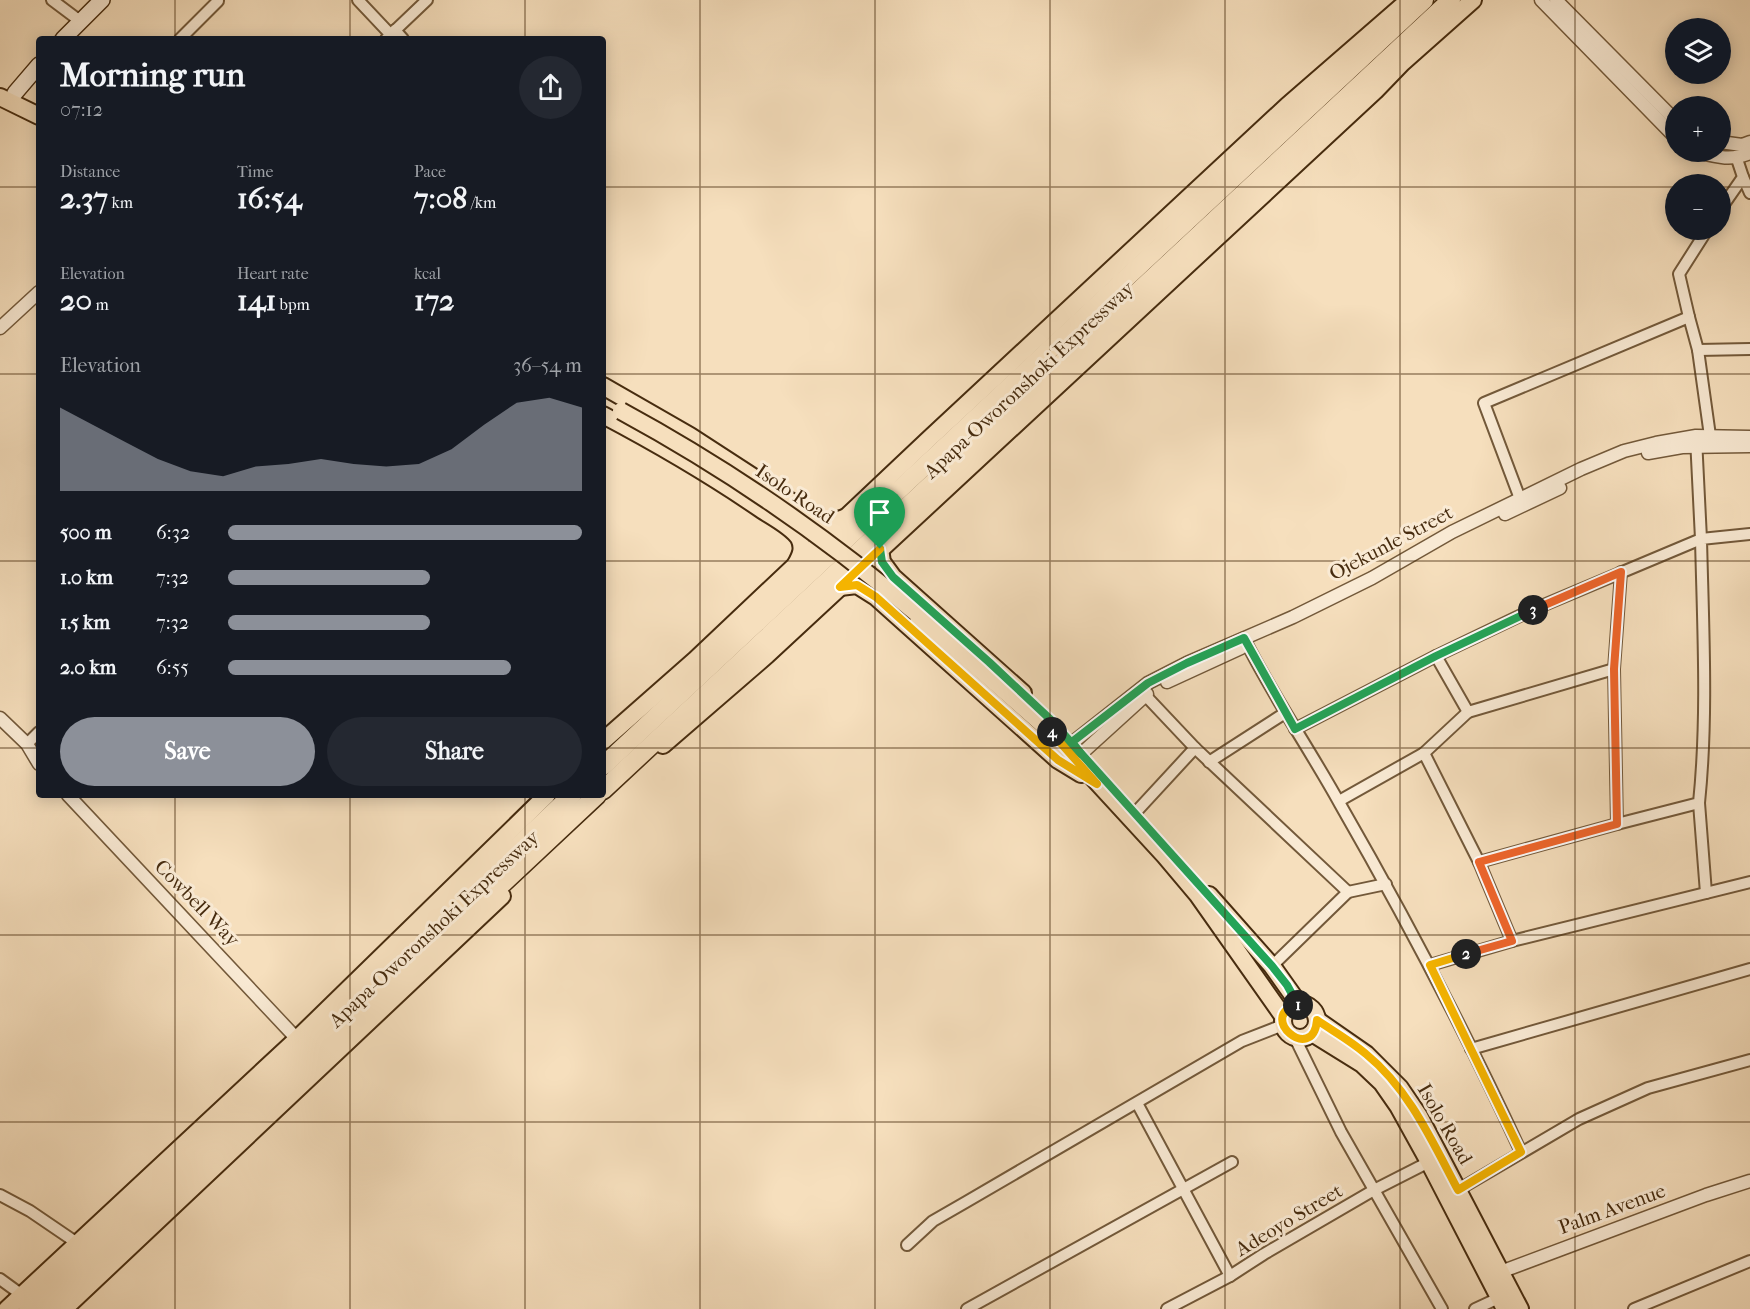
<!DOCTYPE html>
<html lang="en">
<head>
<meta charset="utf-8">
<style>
	:root { --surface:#171b24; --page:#242831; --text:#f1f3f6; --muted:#9ea1a6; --accent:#8c9099 }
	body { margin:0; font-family:"IM FELL French Canon",serif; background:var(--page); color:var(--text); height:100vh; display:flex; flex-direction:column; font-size:22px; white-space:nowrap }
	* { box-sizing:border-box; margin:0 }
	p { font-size:20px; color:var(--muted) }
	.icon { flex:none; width:33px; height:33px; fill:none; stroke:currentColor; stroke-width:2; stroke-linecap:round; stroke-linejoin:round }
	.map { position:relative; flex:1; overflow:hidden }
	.side { position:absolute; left:36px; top:36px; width:570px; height:762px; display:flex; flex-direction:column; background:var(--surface); border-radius:6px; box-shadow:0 3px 15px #0003 }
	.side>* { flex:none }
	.tools { position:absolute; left:1665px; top:18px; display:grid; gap:12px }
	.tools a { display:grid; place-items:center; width:66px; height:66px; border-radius:50%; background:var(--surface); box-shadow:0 3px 15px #0003; font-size:30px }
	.pin { position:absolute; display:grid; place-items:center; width:51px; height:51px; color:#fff; margin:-62px -26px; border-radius:50% 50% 50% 0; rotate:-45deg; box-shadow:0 0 6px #0007 }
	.pin .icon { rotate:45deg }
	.km { position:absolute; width:30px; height:30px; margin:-15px; border-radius:50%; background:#222; color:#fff; font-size:16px; line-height:30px; text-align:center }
	.round { display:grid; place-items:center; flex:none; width:63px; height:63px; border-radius:32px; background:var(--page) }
	.overview { display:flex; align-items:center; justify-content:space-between; height:102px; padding:0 24px }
	h1 { font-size:33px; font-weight:700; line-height:45px }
	.stats { display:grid; grid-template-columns:repeat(3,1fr); gap:9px; height:102px; padding:6px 24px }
	.stats div { display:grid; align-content:center }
	.stats b { font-size:30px; font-weight:700 }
	.stats small { font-size:16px; font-weight:400 }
	.stats p { font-size:16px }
	.chart { height:168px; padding:12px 24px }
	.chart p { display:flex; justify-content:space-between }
	.chart svg { width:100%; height:108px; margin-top:6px; fill:var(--accent); opacity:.7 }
	.primary-button { display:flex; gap:12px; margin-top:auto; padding:12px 24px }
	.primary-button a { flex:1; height:69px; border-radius:36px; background:var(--accent); color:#fff; font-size:24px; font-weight:700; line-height:69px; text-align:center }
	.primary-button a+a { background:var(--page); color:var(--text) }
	ul { padding:0 24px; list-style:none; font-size:20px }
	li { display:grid; grid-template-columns:96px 72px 1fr; align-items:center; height:45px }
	li i { height:15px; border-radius:8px; background:var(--accent) }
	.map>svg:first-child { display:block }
</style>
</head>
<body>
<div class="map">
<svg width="1750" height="1309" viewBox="0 0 1750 1309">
	<rect width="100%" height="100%" fill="#f6dfbd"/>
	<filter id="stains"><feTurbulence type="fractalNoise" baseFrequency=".00333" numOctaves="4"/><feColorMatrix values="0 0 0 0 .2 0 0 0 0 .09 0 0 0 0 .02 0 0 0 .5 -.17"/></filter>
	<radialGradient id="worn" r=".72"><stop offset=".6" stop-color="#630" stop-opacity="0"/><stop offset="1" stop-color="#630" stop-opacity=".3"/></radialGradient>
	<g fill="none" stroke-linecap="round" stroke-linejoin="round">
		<defs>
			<g id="minor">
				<path d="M 52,0 L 80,21"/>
				<path d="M 358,0 L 391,35"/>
				<path d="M 395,30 L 403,39"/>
				<path d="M 180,39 L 218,1"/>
				<path d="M 386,39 L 427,0"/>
				<path d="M 1743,177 L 1750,193"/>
				<path d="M 1720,210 L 1743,177 L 1737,159"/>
				<path d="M 1689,317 L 1679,274 L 1707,230"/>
				<path d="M 1698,350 L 1750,349"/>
				<path d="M 1522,504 L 1484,403 L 1689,317 L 1698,350 L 1711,443"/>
				<path d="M 1621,572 L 1614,669 L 1617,824 L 1699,803 C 1708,716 1703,627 1701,539 L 1750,534"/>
				<path d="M 1244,638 C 1272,695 1309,748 1340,804 C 1405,917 1466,1033 1521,1152"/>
				<path d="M 1436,656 L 1468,712 L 1614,669"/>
				<path d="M 1468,712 L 1424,753 L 1479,862 L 1617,824"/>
				<path d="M 1295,729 L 1436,656 L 1532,610 L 1701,539 L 1696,438"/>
				<path d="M 27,744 L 39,732"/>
				<path d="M 1195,748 L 1348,892 L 1272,966"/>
				<path d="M 1209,762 L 1285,713"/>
				<path d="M 1339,801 L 1424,753"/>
				<path d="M 1699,803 L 1706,893"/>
				<path d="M 1135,813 L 1195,748 L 1145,695"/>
				<path d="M 1479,862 L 1512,941"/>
				<path d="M 1348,892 L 1386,884"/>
				<path d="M 1430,965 L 1512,941 L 1750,882"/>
				<path d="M 1295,1038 L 1341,1132 L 1442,1309"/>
				<path d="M 1471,1049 L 1750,969"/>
				<path d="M 1137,1103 L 1230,1276"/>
				<path d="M 1458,1190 L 1579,1119 L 1648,1088 L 1750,1060"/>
				<path d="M 0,1195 L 30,1211 L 77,1243"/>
				<path d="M 907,1245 L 933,1221 L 966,1202 L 1242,1041 L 1283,1025"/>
				<path d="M 0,1279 L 22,1295"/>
				<path d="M 967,1309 L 1232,1162"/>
				<path d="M 1167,1309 L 1230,1276 L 1264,1254 L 1374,1190 L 1429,1162"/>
				<path d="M 1475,1309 L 1503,1296"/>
				<path d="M 1634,1309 L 1750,1261"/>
			</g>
			<g id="tertiary">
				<path d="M 1541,0 L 1676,138"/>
				<path d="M 1556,0 L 1676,121"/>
				<path d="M 1720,142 L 1742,145 L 1750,142"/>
				<path d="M 1697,152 C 1717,157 1731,161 1750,153"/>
				<path d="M 0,328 L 39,292"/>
				<path d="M 1648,453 L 1682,447 L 1750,446"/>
				<path d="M 1505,514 L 1560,488"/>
				<path d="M 1167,682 L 1241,648"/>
				<path d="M 0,718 L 27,744 L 39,764"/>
				<path d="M 1072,743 L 1148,683 L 1187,663 L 1293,617 L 1372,578 L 1452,532 L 1581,469 L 1624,451 L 1656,443 L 1696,436 L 1750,437"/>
				<path d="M 1081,754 L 1147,694"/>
				<path d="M 68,795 L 297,1039"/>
				<path d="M 1495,1274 L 1706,1195 L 1750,1181"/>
			</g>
			<g id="secondary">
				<path d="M 63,39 L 102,0"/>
				<path d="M 15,93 L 39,65"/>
			</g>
			<g id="primary">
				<path d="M 0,97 L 39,116"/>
				<path d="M 603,386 L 690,436 L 821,521 L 829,523 L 844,518"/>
				<path d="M 603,415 C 658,444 711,475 762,510 C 773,517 792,527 799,538 C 804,548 801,555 796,564"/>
				<path d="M 880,549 L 882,562 L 893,577 L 1023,693"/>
				<path d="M 840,587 L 857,585 L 876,597 L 1058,760 L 1081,774"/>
				<path d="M 916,613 L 1050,731 L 1165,856 L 1197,894 L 1283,1016"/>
				<path d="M 603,741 L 695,660 L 929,439 L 1287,106 L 1409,0"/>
				<path d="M 663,745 L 767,655 L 1375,91 L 1402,63 L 1473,0"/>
				<path d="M 1209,895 L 1272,966 L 1299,1004"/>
				<circle cx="1300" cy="1021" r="17"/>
				<path d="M 1317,1020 L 1366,1054 L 1400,1088 L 1419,1116 L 1520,1309"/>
				<path d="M 1312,1033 L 1362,1064 L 1382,1083 L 1398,1106 L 1429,1162 L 1505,1309"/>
				<path d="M 7,1309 L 297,1039 L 547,795"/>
				<path d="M 64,1309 L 502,896"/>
			</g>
			<g id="motorway">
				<path d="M 603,766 L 1424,0"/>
				<path d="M 603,790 L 1451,0"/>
				<path d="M 28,1309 L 572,795"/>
				<path d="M 48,1309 L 597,795"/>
			</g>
		</defs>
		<use href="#minor" stroke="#73593a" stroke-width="14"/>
		<use href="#tertiary" stroke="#73593a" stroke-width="15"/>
		<use href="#secondary" stroke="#472c0f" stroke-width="18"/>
		<use href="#primary" stroke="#472c0f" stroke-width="20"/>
		<use href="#motorway" stroke="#472c0f" stroke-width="21"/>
		<use href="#minor" stroke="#f9ead4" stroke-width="10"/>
		<use href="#tertiary" stroke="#f9ead4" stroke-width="12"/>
		<use href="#secondary" stroke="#f9ead4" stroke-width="15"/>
		<use href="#primary" stroke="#f6dfbd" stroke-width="16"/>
		<use href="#motorway" stroke="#f6dfbd" stroke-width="18"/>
		<defs>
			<path id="primary-bridge" d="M 621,411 C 726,468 825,536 916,613"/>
		</defs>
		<use href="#primary-bridge" stroke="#472c0f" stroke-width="20" stroke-linecap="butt"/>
		<use href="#primary-bridge" stroke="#f6dfbd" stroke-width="16"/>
	</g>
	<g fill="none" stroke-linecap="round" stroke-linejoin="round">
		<defs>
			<path id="split-1" d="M 880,549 L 882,562 L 893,577 L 989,662 L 1051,720 L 1272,966 L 1287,985 L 1298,1005"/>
			<path id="split-2" d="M 1298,1005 C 1255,1015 1313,1066 1317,1020 C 1333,1031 1351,1041 1366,1054 C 1409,1089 1432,1141 1458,1190 L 1521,1152 L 1430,965 L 1466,954"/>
			<path id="split-3" d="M 1466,954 L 1512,941 L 1479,862 L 1617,824 L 1614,669 L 1621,572 L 1533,610"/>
			<path id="split-4" d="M 1052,732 L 1081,754 L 1072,742 L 1148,683 L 1187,663 L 1244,638 L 1295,729 L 1436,656 L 1533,610"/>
			<path id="split-5" d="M 880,549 L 840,587 L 857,585 L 876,597 L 1058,760 L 1097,784 L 1050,731 L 1052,732"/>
		</defs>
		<use href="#split-1" stroke="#fff" stroke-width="12"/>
		<use href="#split-2" stroke="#fff" stroke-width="12"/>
		<use href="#split-3" stroke="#fff" stroke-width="12"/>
		<use href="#split-4" stroke="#fff" stroke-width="12"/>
		<use href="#split-5" stroke="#fff" stroke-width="12"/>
		<use href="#split-1" stroke="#22a559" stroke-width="8"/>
		<use href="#split-2" stroke="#f5b400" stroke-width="8"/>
		<use href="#split-3" stroke="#f0652b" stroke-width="8"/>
		<use href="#split-4" stroke="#22a559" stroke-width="8"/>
		<use href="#split-5" stroke="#f5b400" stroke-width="8"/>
	</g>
	<path fill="none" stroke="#472c0f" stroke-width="1.5" stroke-opacity="0.55" d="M 175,0 L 175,39M 350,0 L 350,39M 525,0 L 525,39M 700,0 L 700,1309M 875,0 L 875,1309M 1050,0 L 1050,1309M 1225,0 L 1225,1309M 1400,0 L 1400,1309M 1575,0 L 1575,1309M 0,187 L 39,187M 603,187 L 1676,187M 1720,187 L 1750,187M 0,374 L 39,374M 603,374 L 1750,374M 0,561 L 39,561M 603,561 L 1750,561M 0,748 L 39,748M 603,748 L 1750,748M 175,795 L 175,1309M 350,795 L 350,1309M 525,795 L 525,1309M 0,935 L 1750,935M 0,1122 L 1750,1122"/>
	<g text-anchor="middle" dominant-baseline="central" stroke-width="6" stroke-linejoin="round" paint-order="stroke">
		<g font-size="20" fill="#472c0f" stroke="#f9ead4">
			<text transform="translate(1029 380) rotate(-43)">Apapa-Oworonshoki Expressway</text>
			<text transform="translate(795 494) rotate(34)">Isolo Road</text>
			<text transform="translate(1391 543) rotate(-28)">Ojekunle Street</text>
			<text transform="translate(197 903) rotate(46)">Cowbell Way</text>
			<text transform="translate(434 929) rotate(-43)">Apapa-Oworonshoki Expressway</text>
			<text transform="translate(1445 1124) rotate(60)">Isolo Road</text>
			<text transform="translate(1612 1209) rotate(-20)">Palm Avenue</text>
			<text transform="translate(1289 1220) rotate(-31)">Adeoyo Street</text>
		</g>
	</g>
	<rect width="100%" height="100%" filter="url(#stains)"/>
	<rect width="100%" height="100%" fill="url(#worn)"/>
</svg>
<div class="tools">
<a><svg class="icon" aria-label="layers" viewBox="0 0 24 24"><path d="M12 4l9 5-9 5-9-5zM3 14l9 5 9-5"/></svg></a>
<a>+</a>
<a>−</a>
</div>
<div class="pin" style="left:880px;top:549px;background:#1e9e55"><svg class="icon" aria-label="arrive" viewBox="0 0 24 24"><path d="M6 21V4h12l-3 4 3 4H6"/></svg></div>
<b class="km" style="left:1298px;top:1005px">1</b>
<b class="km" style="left:1466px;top:954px">2</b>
<b class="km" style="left:1533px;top:610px">3</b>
<b class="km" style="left:1052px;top:732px">4</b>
<section class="side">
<div class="overview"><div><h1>Morning run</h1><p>07:12</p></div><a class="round"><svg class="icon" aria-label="share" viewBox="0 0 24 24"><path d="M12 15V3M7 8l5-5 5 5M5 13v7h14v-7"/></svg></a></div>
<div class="stats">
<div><p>Distance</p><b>2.37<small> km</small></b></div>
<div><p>Time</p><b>16:54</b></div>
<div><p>Pace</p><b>7:08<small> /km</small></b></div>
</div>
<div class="stats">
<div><p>Elevation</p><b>20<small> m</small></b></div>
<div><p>Heart rate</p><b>141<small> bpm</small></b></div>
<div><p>kcal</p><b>172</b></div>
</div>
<div class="chart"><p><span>Elevation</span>36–54 m</p>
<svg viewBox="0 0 160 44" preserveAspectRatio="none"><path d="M0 44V10L10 17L20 24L30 31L40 36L50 38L60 34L70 33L80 31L90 33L100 34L110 33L120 27L130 17L140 8L150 6L160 10V44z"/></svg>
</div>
<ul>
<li><b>500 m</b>6:32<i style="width:100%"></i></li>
<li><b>1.0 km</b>7:32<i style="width:57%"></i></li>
<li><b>1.5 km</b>7:32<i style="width:57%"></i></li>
<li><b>2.0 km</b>6:55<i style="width:80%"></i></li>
</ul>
<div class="primary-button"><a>Save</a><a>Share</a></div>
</section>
</div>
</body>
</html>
